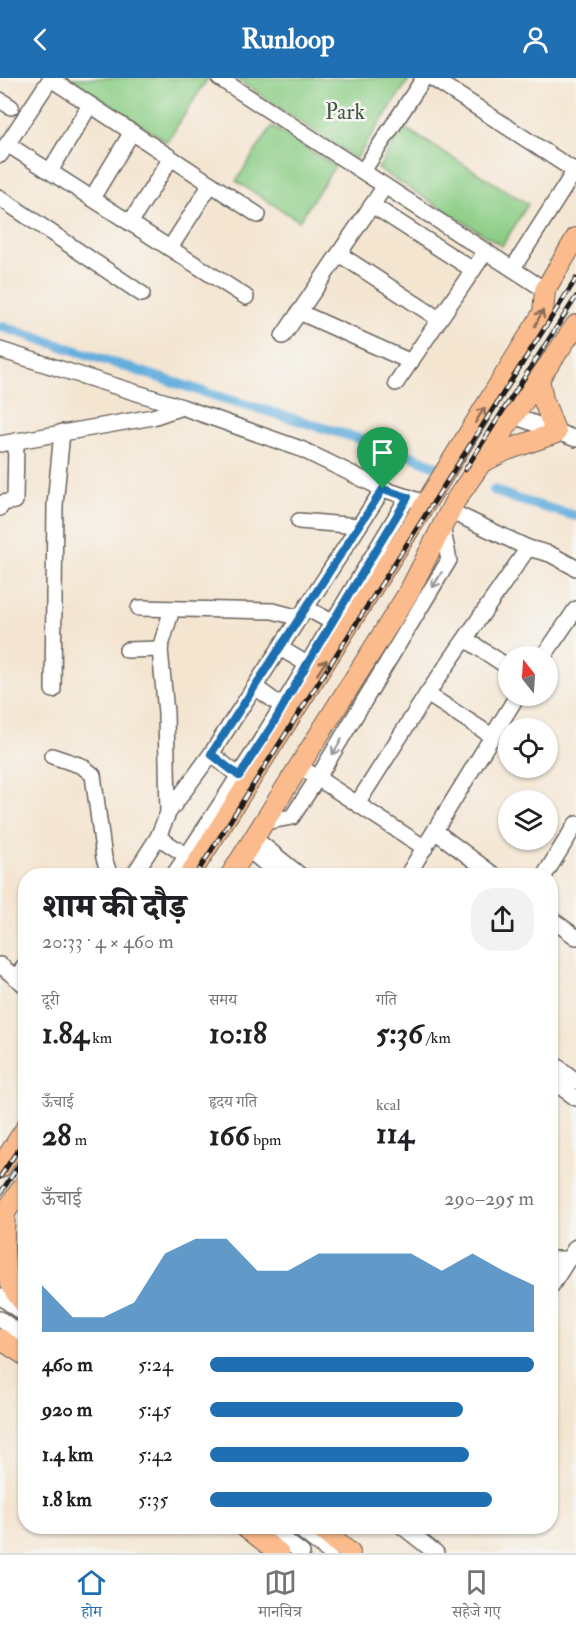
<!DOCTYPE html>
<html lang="hi">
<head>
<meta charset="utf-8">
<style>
	:root { --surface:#fff; --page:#f2f2f2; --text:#202124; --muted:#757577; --line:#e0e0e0; --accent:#1f6fb2 }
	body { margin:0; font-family:"IM FELL Double Pica","Noto Serif Devanagari",serif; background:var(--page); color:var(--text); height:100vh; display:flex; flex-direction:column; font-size:22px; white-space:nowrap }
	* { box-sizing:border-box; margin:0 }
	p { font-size:20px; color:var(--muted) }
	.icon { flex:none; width:33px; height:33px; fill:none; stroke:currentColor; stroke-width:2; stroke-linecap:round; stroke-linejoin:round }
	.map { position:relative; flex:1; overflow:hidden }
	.sheet { position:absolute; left:18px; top:790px; width:540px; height:666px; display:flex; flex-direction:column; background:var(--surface); border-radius:24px; box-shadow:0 2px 4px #0004 }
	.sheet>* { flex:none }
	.needle { width:39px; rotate:343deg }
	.tools { position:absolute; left:498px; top:568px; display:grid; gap:12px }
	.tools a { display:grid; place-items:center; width:60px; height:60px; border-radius:50%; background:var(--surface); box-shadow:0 2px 4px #0004; font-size:30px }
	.pin { position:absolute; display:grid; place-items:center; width:51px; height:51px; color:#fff; margin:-62px -26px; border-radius:50% 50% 50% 0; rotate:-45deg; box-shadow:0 0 6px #0007 }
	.pin .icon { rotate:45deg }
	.round { display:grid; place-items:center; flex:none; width:63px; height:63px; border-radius:24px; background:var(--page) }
	.summary { display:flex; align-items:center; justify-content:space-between; height:102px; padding:0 24px }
	h1 { font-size:33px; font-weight:800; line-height:45px }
	.metrics { display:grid; grid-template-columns:repeat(3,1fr); gap:9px; height:102px; padding:6px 24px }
	.metrics div { display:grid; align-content:center }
	.metrics b { font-size:30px; font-weight:800 }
	.metrics small { font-size:16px; font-weight:400 }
	.metrics p { font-size:16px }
	.chart { height:168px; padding:12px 24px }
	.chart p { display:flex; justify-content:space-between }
	.chart svg { width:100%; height:108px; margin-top:6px; fill:var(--accent); opacity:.7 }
	ul { padding:0 24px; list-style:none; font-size:20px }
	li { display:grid; grid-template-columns:96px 72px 1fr; align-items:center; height:45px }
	li i { height:15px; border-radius:8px; background:var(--accent) }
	header { display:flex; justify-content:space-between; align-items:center; height:78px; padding:0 24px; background:var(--accent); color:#fff; font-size:27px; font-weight:800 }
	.menu { display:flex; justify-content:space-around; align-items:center; height:84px; border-top:2px solid var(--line); background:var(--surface); font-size:16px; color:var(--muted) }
	.menu a { display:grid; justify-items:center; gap:3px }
	.menu .active { color:var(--accent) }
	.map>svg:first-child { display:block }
</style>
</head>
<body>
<header><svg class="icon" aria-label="back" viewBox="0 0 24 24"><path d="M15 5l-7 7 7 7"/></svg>Runloop<svg class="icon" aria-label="person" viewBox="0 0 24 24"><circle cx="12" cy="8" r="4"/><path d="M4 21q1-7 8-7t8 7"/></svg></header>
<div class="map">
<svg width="576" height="1475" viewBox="0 0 576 1475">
	<rect width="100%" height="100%" fill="#f6f6f2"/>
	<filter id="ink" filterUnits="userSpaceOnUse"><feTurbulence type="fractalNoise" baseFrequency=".0167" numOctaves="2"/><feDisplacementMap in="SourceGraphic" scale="12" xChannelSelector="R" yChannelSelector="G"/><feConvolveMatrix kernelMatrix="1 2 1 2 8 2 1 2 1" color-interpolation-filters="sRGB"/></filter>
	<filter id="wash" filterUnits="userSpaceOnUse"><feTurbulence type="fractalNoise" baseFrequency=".008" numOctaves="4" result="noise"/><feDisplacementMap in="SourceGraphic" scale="24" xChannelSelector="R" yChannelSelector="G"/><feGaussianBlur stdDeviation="1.35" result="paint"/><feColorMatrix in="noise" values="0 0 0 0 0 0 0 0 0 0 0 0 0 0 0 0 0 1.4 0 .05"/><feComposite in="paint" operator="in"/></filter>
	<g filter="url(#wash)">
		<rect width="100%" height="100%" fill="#f4e5d1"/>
		<g fill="#8bcd85" stroke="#547450" stroke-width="1.5">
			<path d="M 69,0 L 208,0 L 167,64 Z"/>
			<path d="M 235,0 L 410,0 L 356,81 Z"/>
			<path d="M 272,48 L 335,88 L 299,143 L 236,103 Z"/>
			<path d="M 403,49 L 528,126 L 502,168 L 378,91 Z"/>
		</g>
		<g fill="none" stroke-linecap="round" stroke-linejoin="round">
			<g stroke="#65afdd" stroke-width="10">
				<path d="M 0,248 L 210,316 L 397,372 L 445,392"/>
				<path d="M 494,412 L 516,421 L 576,438"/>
			</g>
		</g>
	</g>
	<g filter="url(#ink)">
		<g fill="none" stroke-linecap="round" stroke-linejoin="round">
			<defs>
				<g id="minor">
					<path d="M 219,0 L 545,212"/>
					<path d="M 432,0 L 575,93"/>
					<path d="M 51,1 L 258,137"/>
					<path d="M 0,22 L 11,29"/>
					<path d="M 7,66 L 246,219"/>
					<path d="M 0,77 L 51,0"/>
					<path d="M 50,93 L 90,27"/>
					<path d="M 363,93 L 424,0"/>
					<path d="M 0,120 L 142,216"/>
					<path d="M 92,120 L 132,54"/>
					<path d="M 372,127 L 473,192"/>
					<path d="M 130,145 L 171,80"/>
					<path d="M 170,170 L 211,106"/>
					<path d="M 339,176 L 439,241"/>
					<path d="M 513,190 L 576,91"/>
					<path d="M 299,234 L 411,284"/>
					<path d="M 283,258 L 385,108"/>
					<path d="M 0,272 L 182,329"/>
					<path d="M 396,305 L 486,173"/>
					<path d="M 514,338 L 576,361"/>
					<path d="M 0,366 L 153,339 L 182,329 L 301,371 L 383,411 L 425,425"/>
					<path d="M 0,430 L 2,425 L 15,423 L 16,363"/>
					<path d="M 450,433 L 528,470 L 550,476 L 576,490"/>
					<path d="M 299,443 L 359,448"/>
					<path d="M 139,530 L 273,533 L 300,540"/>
					<path d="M 306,530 L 332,544"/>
					<path d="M 467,562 L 508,589"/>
					<path d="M 280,570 L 307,586"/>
					<path d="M 127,572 L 160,571"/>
					<path d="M 543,579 L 576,531"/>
					<path d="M 255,609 L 283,629"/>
					<path d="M 53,612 L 55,427 L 62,354"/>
					<path d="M 427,616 L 492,658"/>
					<path d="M 211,676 L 239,698"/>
					<path d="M 52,678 L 82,688 L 93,697 L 104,780 L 110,798"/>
					<path d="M 299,688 L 425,770"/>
					<path d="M 357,726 L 427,616 L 528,470"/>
					<path d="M 168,735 L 166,635 L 160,571 L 172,531"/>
					<path d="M 265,744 L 292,739 L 317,701 L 449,482 L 442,448"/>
					<path d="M 435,753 L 495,798"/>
					<path d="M 158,759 L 187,778"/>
					<path d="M 254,760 L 301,798"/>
					<path d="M 248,771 L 280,798"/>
					<path d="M 133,798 L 158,759 L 168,735 L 211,676 L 383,411"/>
					<path d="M 173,798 C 257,675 331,546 408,419"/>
					<path d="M 407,798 L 517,618"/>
					<path d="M 544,798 L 576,746"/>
					<path d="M 550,840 L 576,859"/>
					<path d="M 0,887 L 26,908"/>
					<path d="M 16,900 L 26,886"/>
					<path d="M 550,983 L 576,1003"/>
					<path d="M 550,1001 L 576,1020"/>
					<path d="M 550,1181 L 569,1181"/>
					<path d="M 550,1210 L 576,1169"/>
					<path d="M 0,1218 L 26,1238"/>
					<path d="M 0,1241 L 26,1260"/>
					<path d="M 268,1449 L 302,1475"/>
					<path d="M 297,1449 L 330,1475"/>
					<path d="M 403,1449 L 436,1475"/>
				</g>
				<g id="major">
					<path d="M 487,382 L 507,372 L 556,355 L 543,321 L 539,300"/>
					<path d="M 189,798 L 416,441 L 543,235 L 545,212 L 576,160"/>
					<path d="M 230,798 L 409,514 L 455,423 L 576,247"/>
					<path d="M 0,1090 L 26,1050"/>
					<path d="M 5,1135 C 3,1170 0,1201 26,1227"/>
					<path d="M 0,1142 L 26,1104"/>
					<path d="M 0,1261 L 26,1278"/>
					<path d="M 246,1449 L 279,1475"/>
					<path d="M 318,1449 L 350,1475"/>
				</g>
			</defs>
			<use href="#minor" stroke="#68625b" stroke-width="18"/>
			<use href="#major" stroke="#68625b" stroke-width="22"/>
			<use href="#minor" stroke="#fff" stroke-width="15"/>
			<use href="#major" stroke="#fbbb8c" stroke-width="20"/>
			<defs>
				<g id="rail">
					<path d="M 465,392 L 576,219"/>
					<path d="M 195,798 L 576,201"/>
					<path d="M 0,1099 L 26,1060"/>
					<path d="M 0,1116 L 26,1076"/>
				</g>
			</defs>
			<use href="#rail" stroke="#1c1c1c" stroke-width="5"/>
			<use href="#rail" stroke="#f6f6f2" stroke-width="3" stroke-dasharray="9" stroke-linecap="butt"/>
		</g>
		<defs><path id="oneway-shaft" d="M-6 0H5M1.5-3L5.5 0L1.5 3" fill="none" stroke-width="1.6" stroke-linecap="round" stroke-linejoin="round" transform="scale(1.5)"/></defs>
		<g stroke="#8c6c54">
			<use href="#oneway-shaft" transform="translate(539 240) rotate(-64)"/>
			<use href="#oneway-shaft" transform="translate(480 337) rotate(-58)"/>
			<use href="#oneway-shaft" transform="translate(322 589) rotate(-57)"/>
		</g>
		<g stroke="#999">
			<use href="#oneway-shaft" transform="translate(437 502) rotate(121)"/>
			<use href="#oneway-shaft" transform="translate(337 669) rotate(121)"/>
		</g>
	</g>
	<g fill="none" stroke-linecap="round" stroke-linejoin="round" filter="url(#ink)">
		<defs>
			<path id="route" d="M 383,411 L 408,419 L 307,586 L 273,646 L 239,698 L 211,676 Z"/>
		</defs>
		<use href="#route" stroke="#fff" stroke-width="12"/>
		<use href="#route" stroke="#1f6fb2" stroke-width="8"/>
	</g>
	<g text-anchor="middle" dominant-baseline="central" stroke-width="5" stroke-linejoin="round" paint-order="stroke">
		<g font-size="22" fill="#435a41" stroke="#f6f6f2">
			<text x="345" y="34">Park</text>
		</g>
	</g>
</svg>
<div class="tools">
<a><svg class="needle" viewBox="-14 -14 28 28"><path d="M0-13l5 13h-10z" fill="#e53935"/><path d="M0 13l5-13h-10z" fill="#757577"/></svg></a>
<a><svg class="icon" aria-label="locate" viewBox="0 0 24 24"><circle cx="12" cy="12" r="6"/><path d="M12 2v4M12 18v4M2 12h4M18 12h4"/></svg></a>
<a><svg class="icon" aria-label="layers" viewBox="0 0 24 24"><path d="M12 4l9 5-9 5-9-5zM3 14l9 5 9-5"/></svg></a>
</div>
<div class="pin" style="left:383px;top:411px;background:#1e9e55"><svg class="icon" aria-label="arrive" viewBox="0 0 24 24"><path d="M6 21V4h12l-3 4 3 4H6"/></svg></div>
<section class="sheet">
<div class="summary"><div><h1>शाम की दौड़</h1><p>20:33 · 4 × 460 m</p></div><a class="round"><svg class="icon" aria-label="share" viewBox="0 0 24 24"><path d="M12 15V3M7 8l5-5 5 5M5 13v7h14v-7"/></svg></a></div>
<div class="metrics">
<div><p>दूरी</p><b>1.84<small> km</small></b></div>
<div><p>समय</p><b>10:18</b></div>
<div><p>गति</p><b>5:36<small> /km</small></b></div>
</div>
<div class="metrics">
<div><p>ऊँचाई</p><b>28<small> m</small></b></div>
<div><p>हृदय गति</p><b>166<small> bpm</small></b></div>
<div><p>kcal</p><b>114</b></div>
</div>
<div class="chart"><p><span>ऊँचाई</span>290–295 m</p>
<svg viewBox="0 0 160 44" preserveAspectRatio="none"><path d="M0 44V25L10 38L20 38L30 32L40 12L50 6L60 6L70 19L80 19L90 12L100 12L110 12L120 12L130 19L140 12L150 19L160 25V44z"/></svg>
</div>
<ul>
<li><b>460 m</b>5:24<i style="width:100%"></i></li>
<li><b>920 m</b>5:45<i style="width:78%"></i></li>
<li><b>1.4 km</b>5:42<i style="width:80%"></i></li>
<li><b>1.8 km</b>5:35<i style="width:87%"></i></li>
</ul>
</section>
</div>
<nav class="menu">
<a class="active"><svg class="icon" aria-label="home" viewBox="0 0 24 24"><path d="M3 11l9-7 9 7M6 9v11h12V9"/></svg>होम</a>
<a><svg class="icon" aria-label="map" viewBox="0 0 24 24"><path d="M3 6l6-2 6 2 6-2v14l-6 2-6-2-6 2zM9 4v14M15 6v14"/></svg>मानचित्र</a>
<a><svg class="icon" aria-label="saved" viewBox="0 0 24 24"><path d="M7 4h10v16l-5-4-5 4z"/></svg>सहेजे गए</a>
</nav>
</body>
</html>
